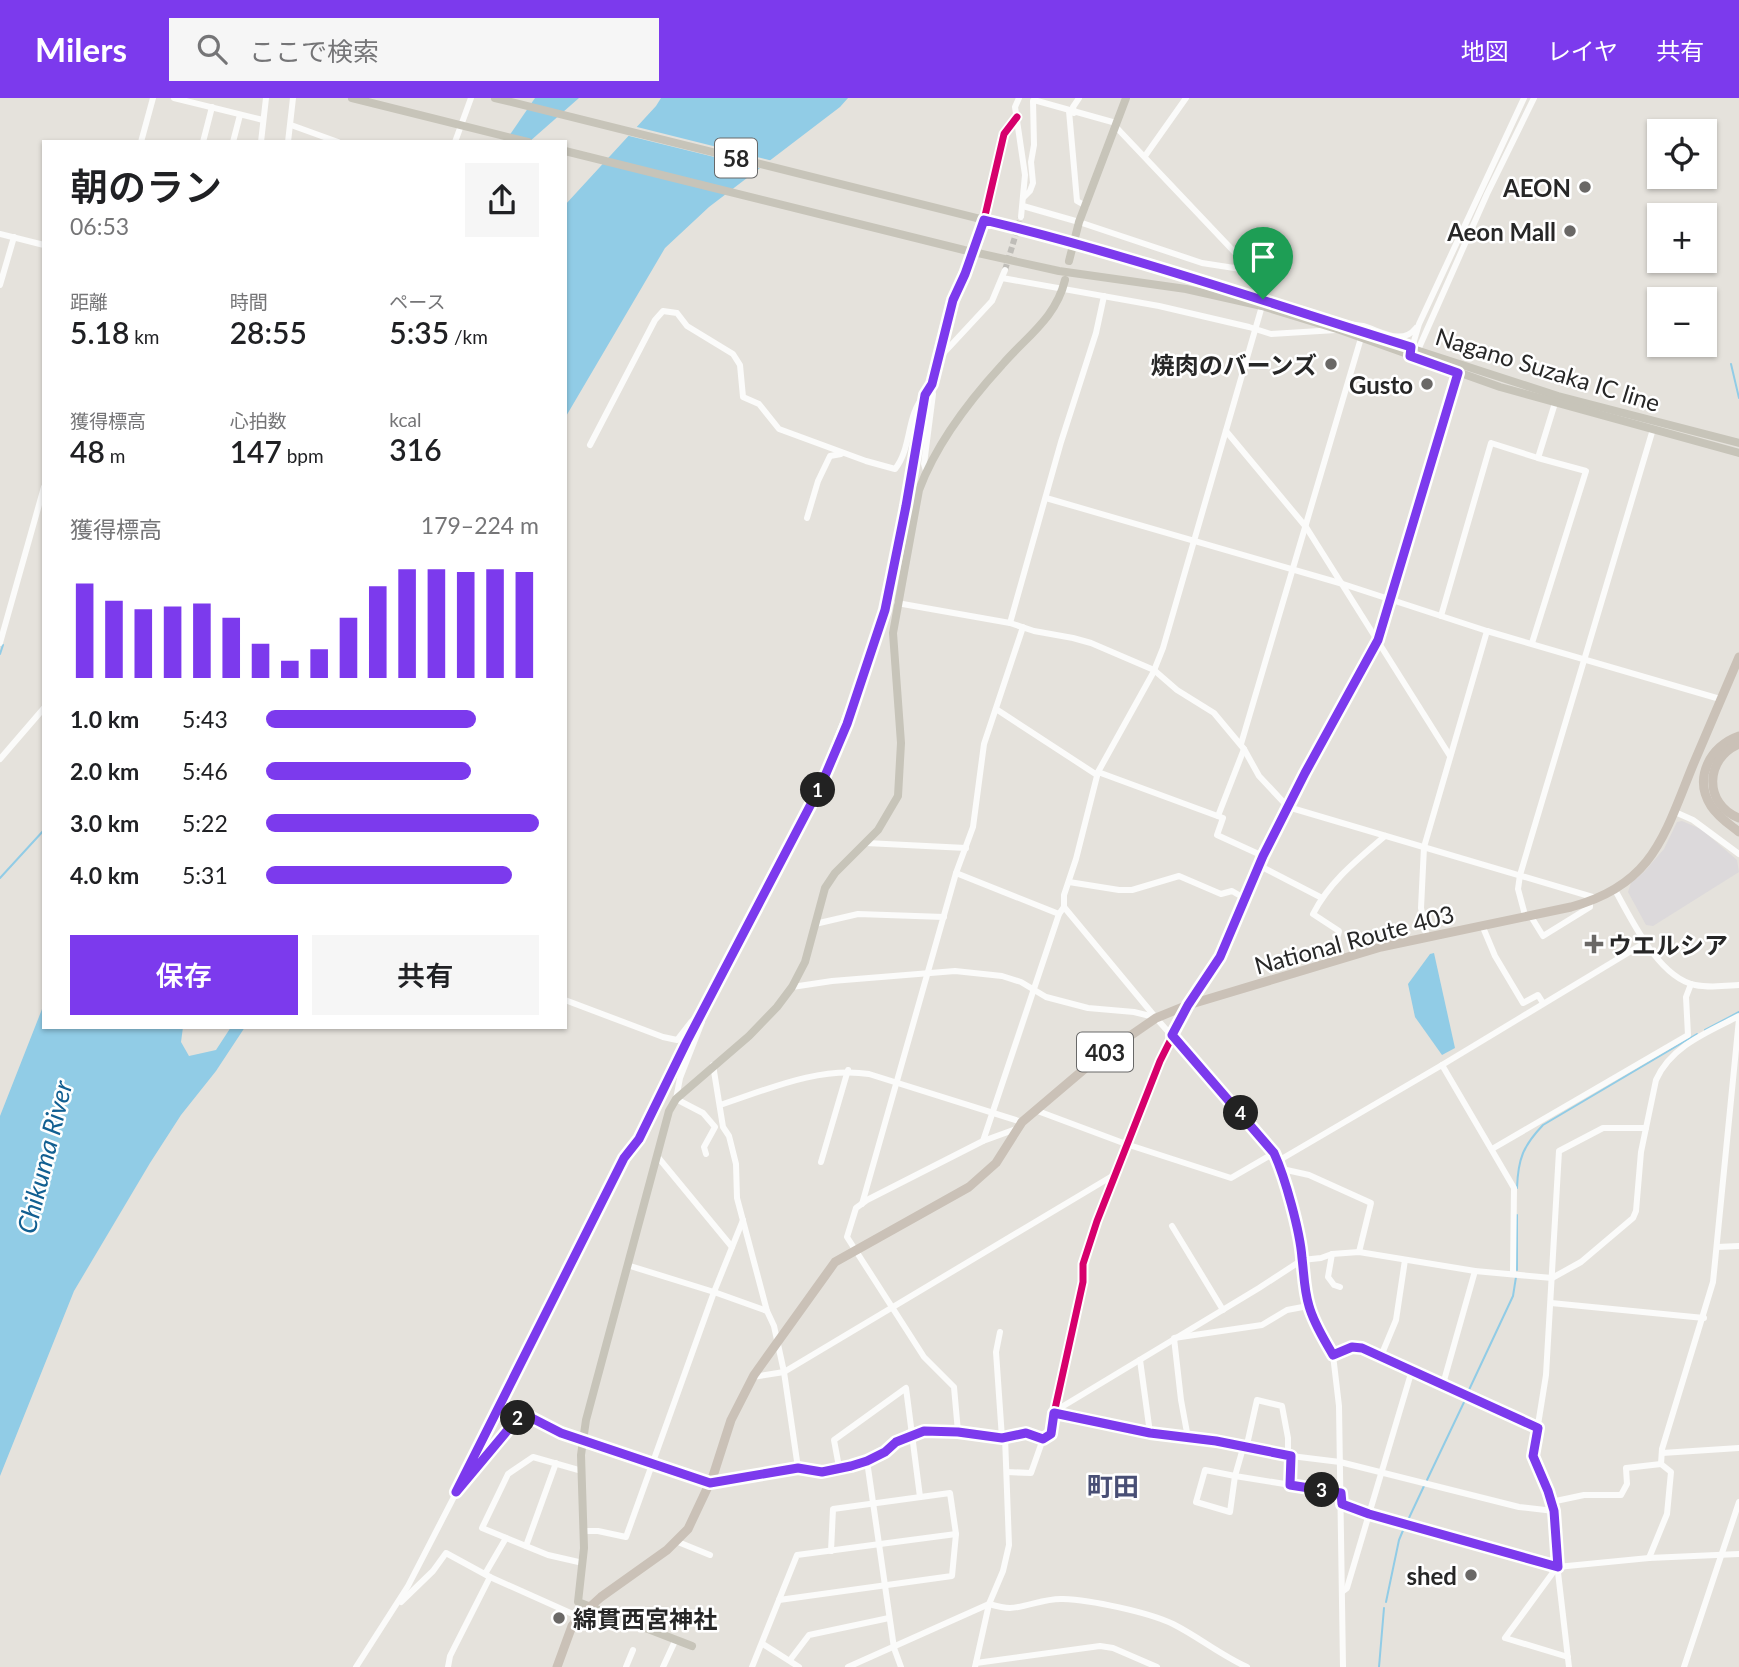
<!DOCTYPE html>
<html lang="ja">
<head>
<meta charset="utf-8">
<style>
	:root { --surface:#fff; --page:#f6f6f6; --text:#202124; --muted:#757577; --accent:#7c3aed }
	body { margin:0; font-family:Lato,"Noto Sans JP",sans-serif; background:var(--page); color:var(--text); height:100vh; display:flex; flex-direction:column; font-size:26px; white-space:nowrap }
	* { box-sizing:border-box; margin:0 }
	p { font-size:23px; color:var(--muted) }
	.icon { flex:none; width:38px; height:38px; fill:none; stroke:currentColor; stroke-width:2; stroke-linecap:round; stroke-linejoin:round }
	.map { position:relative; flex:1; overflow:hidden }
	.drawer { position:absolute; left:42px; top:42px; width:525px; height:889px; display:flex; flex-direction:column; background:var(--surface); border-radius:0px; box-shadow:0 2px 5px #0004 }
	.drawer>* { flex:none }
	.fabs { position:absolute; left:1647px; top:21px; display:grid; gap:14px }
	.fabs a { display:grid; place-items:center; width:70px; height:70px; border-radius:0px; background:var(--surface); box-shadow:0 2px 5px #0004; font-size:35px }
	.pin { position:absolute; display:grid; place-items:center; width:60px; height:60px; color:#fff; margin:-72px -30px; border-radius:50% 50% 50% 0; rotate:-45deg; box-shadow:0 0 7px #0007 }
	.pin .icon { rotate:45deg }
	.km { position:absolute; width:35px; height:35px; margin:-18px; border-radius:50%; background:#222; color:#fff; font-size:19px; line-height:35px; text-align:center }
	.round { display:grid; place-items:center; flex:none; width:74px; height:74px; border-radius:0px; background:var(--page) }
	.summary { display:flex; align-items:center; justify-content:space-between; height:119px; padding:0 28px }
	h1 { font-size:38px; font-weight:600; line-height:52px }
	.metrics { display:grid; grid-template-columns:repeat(3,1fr); gap:10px; height:119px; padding:7px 28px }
	.metrics div { display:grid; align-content:center }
	.metrics b { font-size:30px; font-weight:600 }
	.metrics small { font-size:19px; font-weight:400 }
	.metrics p { font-size:19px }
	.chart { height:196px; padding:14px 28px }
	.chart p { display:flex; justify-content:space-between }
	.chart svg { width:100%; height:126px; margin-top:7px; stroke:var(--accent); stroke-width:6 }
	.cta { display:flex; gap:14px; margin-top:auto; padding:14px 28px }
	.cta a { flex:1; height:80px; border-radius:0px; background:var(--accent); color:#fff; font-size:28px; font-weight:600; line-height:80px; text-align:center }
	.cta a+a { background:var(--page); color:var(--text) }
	ul { padding:0 28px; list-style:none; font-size:23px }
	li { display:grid; grid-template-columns:112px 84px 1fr; align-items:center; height:52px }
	li i { height:18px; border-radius:9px; background:var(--accent) }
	header { display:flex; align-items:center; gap:42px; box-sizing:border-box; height:98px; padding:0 35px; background:var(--accent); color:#fff }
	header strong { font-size:33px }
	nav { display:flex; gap:38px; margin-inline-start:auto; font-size:24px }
	.search { width:490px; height:63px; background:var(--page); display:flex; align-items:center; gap:18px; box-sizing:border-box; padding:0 24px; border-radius:0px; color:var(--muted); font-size:26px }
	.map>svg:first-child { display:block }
</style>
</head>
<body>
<header>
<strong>Milers</strong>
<div class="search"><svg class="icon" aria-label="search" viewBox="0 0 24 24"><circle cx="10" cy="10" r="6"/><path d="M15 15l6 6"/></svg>ここで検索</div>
<nav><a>地図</a><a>レイヤ</a><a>共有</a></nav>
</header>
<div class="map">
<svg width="1739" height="1569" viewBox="0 0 1739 1569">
	<rect width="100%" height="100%" fill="#e5e2dc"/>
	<path fill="#dcd9db" d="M 1682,723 L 1701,731 L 1737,762 L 1739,774 L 1653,828 L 1646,827 L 1628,794 L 1631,785 L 1644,774 L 1664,751 L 1677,724 Z"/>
	<g fill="#91cce6">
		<path d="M 535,0 L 579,0 L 529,44 L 505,44 Z"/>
		<path d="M 661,0 L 848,0 L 840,9 L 709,109 L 665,150 L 565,320 L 565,107 L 656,8 Z"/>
		<path d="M 1434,855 L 1455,950 L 1442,957 L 1415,919 L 1408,886 L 1430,856 Z"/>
		<path d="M 44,906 L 44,929 L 183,929 L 181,944 L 189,958 L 216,952 L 231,929 L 245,929 L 216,973 L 181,1017 L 150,1065 L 74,1193 L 0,1378 L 0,1018 Z"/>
	</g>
	<path fill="#e5e2dc" d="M 633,28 L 773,63 L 763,71 L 625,37 Z"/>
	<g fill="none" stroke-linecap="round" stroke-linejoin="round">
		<g stroke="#91cce6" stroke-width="2">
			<path d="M 1731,266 L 1739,300"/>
			<path d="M 0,556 L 3,547"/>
			<path d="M 0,780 L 44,732"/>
			<path d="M 1705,932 L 1739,914"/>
			<path d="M 1517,1090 C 1518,1061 1523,1048 1543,1027 L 1697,936"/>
			<path d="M 1517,1117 L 1517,1172"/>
			<path d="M 1468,1294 L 1513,1198 L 1516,1179"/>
			<path d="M 1427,1382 L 1466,1300"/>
			<path d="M 1408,1422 L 1424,1388"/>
			<path d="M 1386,1504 L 1399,1442 L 1404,1430"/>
			<path d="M 1379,1569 L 1384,1510"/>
		</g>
		<path stroke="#bfbdb8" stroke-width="6" stroke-dasharray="6 3" stroke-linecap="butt" d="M 1005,172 L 1021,119"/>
		<g stroke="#fbfbfa" stroke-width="6">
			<path d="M 174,0 L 263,22"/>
			<path d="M 1019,0 L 1015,9 L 1025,77 L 1021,119"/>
			<path d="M 1034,2 L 1116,25"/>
			<path d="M 1069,13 L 1077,103 L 1086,108"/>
			<path d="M 1074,15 L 1073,9 L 1079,0"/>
			<path d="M 291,27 L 338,44"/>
			<path d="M 1115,28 L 1241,161 L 1241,171"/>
			<path d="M 141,44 L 153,0"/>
			<path d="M 203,44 L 212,9"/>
			<path d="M 233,44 L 240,17"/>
			<path d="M 261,44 L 266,0"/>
			<path d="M 288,44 L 293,0"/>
			<path d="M 455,44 L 471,0"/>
			<path d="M 1145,58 L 1186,0"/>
			<path d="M 1024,99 L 1030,93 L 1033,85 L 1031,64 L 1034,47 L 1033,3"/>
			<path d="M 1023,108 L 1079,124 L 1202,165 L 1260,174 L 1267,183 L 1263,201"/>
			<path d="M 0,136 L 44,147"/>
			<path d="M 1002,180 L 1159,208 L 1249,229 L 1271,236 L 1336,232"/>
			<path d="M 0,187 L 14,139"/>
			<path d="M 1341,225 C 1348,226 1356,227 1363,228 C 1381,233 1402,248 1416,230"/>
			<path d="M 1411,253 L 1419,226 L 1524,0"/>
			<path d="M 1415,255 L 1418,252 L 1487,96 L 1534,0"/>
			<path d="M 940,259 L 992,203 L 1005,172"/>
			<path d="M 1226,333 L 1306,429 L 1450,658"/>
			<path d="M 590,347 L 655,222 L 663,213 L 677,215 L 687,228 L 733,256 L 740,267 L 743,299 L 759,306 L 779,331 L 866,363 L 895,371 C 912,350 906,318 924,298"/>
			<path d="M 926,373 L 924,366 L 933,296 L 931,288"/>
			<path d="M 1046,400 L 1343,486 L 1487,533 L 1720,601"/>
			<path d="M 807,420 L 818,383 L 830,358 L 841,356"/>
			<path d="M 897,505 L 1010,525 L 1034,533 L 1073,540 L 1091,545 L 1154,572 L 1177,592 L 1214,615 L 1244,651 L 1259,678 L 1288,709 L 1596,800"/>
			<path d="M 1441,518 L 1491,345 L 1538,360"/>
			<path d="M 1010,525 L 1061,344 L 1096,235 L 1104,198"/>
			<path d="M 0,545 L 44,389"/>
			<path d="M 1532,545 L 1586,373 L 1538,360 L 1555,305"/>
			<path d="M 996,611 L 1097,677"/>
			<path d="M 1241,646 L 1361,240"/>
			<path d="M 0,661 L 44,610"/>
			<path d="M 1098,674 L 1223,720 L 1217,737 L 1263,758"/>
			<path d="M 1675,714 L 1693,722 L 1739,756"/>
			<path d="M 1218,718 L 1244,651"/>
			<path d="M 866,745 L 966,750"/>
			<path d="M 1260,768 L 1322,800"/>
			<path d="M 956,775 L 1059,816"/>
			<path d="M 1069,784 L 1119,792 L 1132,792 L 1179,778 L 1221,796 L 1232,793 L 1244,800"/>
			<path d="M 1615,792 C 1632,822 1658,879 1695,887 C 1710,890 1724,888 1739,887"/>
			<path d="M 1064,809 L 1156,920 L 1269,1047 L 1282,1071 L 1300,1147 L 1302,1176 L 1308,1208 L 1321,1236 L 1333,1257 L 1339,1308 L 1343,1569"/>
			<path d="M 1525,817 L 1518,791 L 1520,777 L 1653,331"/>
			<path d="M 1530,817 L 1543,838 L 1590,809 L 1590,804"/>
			<path d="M 815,826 L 858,816 L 944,819"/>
			<path d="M 1482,827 L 1495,858 L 1523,905 L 1538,897 L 1543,905"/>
			<path d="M 1427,838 L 1421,810 L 1424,749 L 1487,533"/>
			<path d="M 1331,864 L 1339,833 L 1313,816 C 1330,783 1357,762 1385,738"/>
			<path d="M 792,889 L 832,883 L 955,873 L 1002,878 L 1021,884 L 1046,899 L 1088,910 L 1134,914 L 1154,919"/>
			<path d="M 565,902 L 663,939 L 677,942 L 691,924 L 700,916"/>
			<path d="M 702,917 L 702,924 L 680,980 L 676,1001 L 703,1015 L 715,1029 L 704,1049 L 706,1056"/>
			<path d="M 713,967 L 723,1029 L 729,1038 L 736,1066 L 737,1100 L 767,1213 L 774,1228 L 784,1274 L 798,1370"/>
			<path d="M 1442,967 L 1646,844"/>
			<path d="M 720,1007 C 766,992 819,968 869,976 L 1022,1024"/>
			<path d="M 1035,1012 L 1126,1046 L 1231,1080 L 1274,1055"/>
			<path d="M 983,1043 L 1059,816 L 1064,809 L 1064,797 L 1076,761 L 1098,674 L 1153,575 L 1163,550 L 1262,208"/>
			<path d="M 1492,1051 L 1688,937 L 1686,899 L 1691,886"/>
			<path d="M 657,1058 L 732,1149"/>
			<path d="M 1278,1063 L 1442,967 L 1514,1090 L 1513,1175"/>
			<path d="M 821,1064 L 848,972"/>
			<path d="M 1282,1071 L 1309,1077 L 1371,1105 L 1359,1154"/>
			<path d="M 862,1106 L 956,775 L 973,729 L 984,646 L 1023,529"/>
			<path d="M 1172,1128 L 1223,1212"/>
			<path d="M 1717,1149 L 1739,1148"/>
			<path d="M 1332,1156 L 1328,1179 L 1334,1187 L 1340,1189"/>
			<path d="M 627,1167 L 714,1194 L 767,1213"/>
			<path d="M 1551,1205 L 1704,1220"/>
			<path d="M 1000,1234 L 996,1254 L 1002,1340"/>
			<path d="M 1333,1257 L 1352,1249 L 1362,1249 L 1538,1330"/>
			<path d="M 1381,1258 L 1396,1222 L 1405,1162"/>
			<path d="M 1140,1262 L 1150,1335"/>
			<path d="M 753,1279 L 784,1274 L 1114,1077"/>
			<path d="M 1443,1286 L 1475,1173"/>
			<path d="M 1055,1313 L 1259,1190 L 1302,1162 L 1321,1160 L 1332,1156 L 1359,1154 L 1475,1173 L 1552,1180 L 1581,1164 L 1633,1120 L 1636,1113 L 1641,1054 L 1656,982 C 1671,948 1708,934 1739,918"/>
			<path d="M 1054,1315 L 1150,1335 L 1216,1343 L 1291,1358 L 1340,1364 L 1519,1409 L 1554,1413"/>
			<path d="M 958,1334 L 954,1289 L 924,1259 L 847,1139 L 856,1110 L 867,1102 L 983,1043 L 1016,1031"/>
			<path d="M 1188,1340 L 1181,1302 L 1174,1240 L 1262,1227 L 1287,1212 L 1308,1208"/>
			<path d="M 1243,1350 L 1235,1378 L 1341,1395"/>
			<path d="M 1246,1351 L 1257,1302 L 1282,1308 L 1288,1340 L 1288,1358"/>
			<path d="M 1662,1355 L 1739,1350"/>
			<path d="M 867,1363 L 894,1550 L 901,1569"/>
			<path d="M 839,1369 L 834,1342 L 906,1290 L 920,1399"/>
			<path d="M 1205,1372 L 1235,1378 L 1230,1414 L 1196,1404 Z"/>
			<path d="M 582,1373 L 533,1359 L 508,1376 L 482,1430 L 548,1457 L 583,1465"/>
			<path d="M 1007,1374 L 1031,1375 L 1043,1341"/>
			<path d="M 463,1381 L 623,1060 L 639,1041 L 687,944 L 822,685 L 847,626 L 885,512 L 906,408 L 925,297 L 932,286 L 953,202 L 965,176 L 984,122 L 1004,36 L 1017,19"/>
			<path d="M 1290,1387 L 1291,1358"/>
			<path d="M 456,1394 L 522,1315 L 561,1335 L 710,1385 L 798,1370 L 822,1374 L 851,1368 L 867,1363 L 885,1354 L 896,1344 L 911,1336 L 924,1333 L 958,1334 L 1002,1340 L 1025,1335 L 1043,1341 L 1049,1338 L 1083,1184 L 1083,1166 L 1097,1123 L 1160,963 L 1188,907 L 1220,859 L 1263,758 L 1305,675 L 1378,542 L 1458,275"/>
			<path d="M 1551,1404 L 1584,1397 L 1621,1397 L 1627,1386 L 1626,1370 L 1661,1366"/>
			<path d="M 1342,1406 L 1557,1469 L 1649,1460 L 1739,1456"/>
			<path d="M 585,1433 L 598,1433 L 626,1439 L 714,1194 L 743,1122"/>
			<path d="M 678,1444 L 710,1457"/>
			<path d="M 526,1448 L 556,1365"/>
			<path d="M 1649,1460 L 1667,1416 L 1671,1374 L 1661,1366 L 1662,1351 L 1713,1184 L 1739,921"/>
			<path d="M 1557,1469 L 1505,1540 L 1568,1559"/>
			<path d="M 485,1476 L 506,1440"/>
			<path d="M 1343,1493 L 1347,1490 L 1412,1272"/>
			<path d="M 779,1502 L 952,1478 L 956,1436 L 950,1395 L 833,1411 L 831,1453"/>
			<path d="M 401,1504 L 433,1473 L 446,1455 L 490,1479 L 575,1517"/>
			<path d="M 763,1546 L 799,1569"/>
			<path d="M 790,1562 L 809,1537 L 889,1520"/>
			<path d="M 976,1565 L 1100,1548 L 1113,1550 L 1157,1569"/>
			<path d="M 356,1569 L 408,1488 L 458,1391"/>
			<path d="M 448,1569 L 450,1558 L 490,1479"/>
			<path d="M 626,1569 L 633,1552"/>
			<path d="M 663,1569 L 676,1541"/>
			<path d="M 752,1569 L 797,1457 L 956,1436"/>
			<path d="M 848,1569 L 989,1506 C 996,1508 1004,1510 1010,1510 C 1029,1509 1044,1500 1063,1501 C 1091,1502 1148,1514 1173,1526 C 1199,1539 1220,1557 1247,1569"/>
			<path d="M 975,1569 L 989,1506 L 1003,1473 L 1009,1447 L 1005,1339"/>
			<path d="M 1569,1569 L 1554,1440 L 1554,1413 L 1548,1393 L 1533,1358 L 1546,1277 L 1559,1053 L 1603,1030 L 1646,1030"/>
			<path d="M 1684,1569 L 1739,1404"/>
		</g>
		<g stroke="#c7c4b9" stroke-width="8">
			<path d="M 352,0 L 528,44"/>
			<path d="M 495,0 L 1021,131 L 1138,162 L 1558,298 L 1739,345"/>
			<path d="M 565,53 L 964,152 L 1059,173 L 1186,191 L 1262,208 L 1340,232 L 1500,289 L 1739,355"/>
			<path d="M 1069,163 L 1079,124 L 1126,0"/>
			<path d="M 692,1548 L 578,1504 L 584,1450 L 581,1357 L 586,1322 L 669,1013 L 676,1001 L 749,938 L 777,909 L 792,889 L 805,864 L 825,790 L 835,775 L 878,732 L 898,698 L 901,645 L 893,535 L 919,392 C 936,346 969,303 1002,267 C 1026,239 1056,220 1065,182"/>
		</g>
		<g stroke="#cac1b7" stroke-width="9">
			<path d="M 1739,638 C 1710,648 1693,680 1711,708 C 1718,719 1729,726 1739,734"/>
			<path d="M 1739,646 C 1705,660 1703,706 1739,720"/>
			<path d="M 557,1569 L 572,1528 L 579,1519 L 601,1499 L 667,1452 L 688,1431 L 713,1378 L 731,1322 L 754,1277 L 835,1164 L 969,1089 L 996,1065 L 1022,1024 L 1095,962 L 1156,920 L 1188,907 L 1381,849 L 1571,809 C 1653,787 1664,738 1693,667 C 1708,631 1724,595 1739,559"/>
		</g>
		<defs>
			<g id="cycleway">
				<path d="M 702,915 L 822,685 L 864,578 L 885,512 L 906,408 L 925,297 L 932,286 L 953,202 L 965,176 L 984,122 L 1004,36 L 1017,19"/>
				<path d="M 456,1394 L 522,1315 L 561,1335 L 710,1385 L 798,1370 L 822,1374 L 851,1368 L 867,1363 L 885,1354 L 896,1344 L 911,1336 L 924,1333 L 958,1334 L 1002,1340 L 1025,1335 L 1043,1341 L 1049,1338 L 1083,1184 L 1083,1166 L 1097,1123 L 1160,963 L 1188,907 L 1220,859 L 1263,758 L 1305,675 L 1378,542 L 1458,275"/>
			</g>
		</defs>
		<use href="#cycleway" stroke="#fff" stroke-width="11"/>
		<use href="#cycleway" stroke="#d6006c" stroke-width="7"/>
	</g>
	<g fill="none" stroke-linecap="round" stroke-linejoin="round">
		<defs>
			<path id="route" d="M 984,122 C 1129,157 1269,205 1411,249 L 1410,258 L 1458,275 L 1378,542 L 1305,675 L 1263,758 L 1220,859 L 1188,907 L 1172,937 L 1274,1055 C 1285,1079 1300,1133 1302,1160 C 1304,1176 1304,1192 1309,1208 C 1314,1226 1324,1241 1333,1257 L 1352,1249 L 1362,1250 L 1538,1330 L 1533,1358 L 1548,1393 L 1554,1413 L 1558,1469 L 1369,1416 L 1342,1406 L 1341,1395 L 1290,1387 L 1291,1358 L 1216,1343 L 1150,1335 L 1054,1315 L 1051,1336 L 1043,1341 L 1026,1335 L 1002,1340 L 958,1334 L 924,1333 L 896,1344 L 885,1354 L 867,1363 L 851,1368 L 822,1374 L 798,1370 L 710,1385 L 561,1335 L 522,1315 L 456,1394 L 624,1060 L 639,1041 L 687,943 L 822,685 L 847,626 L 885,512 L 906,408 L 925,297 L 932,286 L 953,202 L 965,176 Z"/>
		</defs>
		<use href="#route" stroke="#fff" stroke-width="14"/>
		<use href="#route" stroke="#7c3aed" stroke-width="9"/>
	</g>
	<g fill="#6a6866" stroke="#fff" stroke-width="2.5">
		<circle cx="1585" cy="89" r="7"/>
		<circle cx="1570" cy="133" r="7"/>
		<circle cx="1331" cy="266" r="7"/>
		<circle cx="1427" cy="286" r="7"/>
		<path d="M1590.5 835.5h7v7h7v7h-7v7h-7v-7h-7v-7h7z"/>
		<circle cx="1471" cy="1477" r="7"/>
		<circle cx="559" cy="1520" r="7"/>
	</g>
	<g text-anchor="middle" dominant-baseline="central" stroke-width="5" stroke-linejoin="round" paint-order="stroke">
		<g fill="#fff" stroke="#686868" stroke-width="2">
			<rect x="715" y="40.5" width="42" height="39" rx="5"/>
			<rect x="1077" y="934.5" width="56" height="39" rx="5"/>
		</g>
		<g font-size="23" font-weight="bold" fill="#272727">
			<text x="736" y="60">58</text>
			<text x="1105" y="954">403</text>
		</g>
		<g font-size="24" font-weight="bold" fill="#272727" stroke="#fff" text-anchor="end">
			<text x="1571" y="89">AEON</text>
			<text x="1556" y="133">Aeon Mall</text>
			<text x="1317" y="266">焼肉のバーンズ</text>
			<text x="1413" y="286">Gusto</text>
			<text x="1608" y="846" text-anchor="start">ウエルシア</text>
			<text x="1457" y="1477">shed</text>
			<text x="573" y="1520" text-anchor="start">綿貫西宮神社</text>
		</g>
		<g font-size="24" fill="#272727" stroke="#fff">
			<text transform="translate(1548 271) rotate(17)">Nagano Suzaka IC line</text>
			<text transform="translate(1354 841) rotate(-15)">National Route 403</text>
		</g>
		<g font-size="26" font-style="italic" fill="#115f91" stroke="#fff">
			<text transform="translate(44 1059) rotate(-76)">Chikuma River</text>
		</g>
		<g font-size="26" font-weight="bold" fill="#494f75" stroke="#fff">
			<text x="1113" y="1388">町田</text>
		</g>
	</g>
</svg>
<div class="fabs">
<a><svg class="icon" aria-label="locate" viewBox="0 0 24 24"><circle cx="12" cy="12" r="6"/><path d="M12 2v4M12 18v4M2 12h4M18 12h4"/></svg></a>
<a>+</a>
<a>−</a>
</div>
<div class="pin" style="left:1263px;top:201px;background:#1e9e55"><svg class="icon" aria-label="arrive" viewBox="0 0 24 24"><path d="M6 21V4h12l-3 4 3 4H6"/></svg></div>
<b class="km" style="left:818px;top:692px">1</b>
<b class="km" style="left:518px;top:1320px">2</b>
<b class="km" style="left:1322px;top:1392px">3</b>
<b class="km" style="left:1241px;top:1015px">4</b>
<section class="drawer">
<div class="summary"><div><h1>朝のラン</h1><p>06:53</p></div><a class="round"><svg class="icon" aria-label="share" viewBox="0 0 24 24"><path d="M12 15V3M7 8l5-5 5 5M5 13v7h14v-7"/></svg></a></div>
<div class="metrics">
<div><p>距離</p><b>5.18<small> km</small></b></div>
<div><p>時間</p><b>28:55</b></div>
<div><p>ペース</p><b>5:35<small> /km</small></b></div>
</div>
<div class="metrics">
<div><p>獲得標高</p><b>48<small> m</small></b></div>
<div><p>心拍数</p><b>147<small> bpm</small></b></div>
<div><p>kcal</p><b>316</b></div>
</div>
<div class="chart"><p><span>獲得標高</span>179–224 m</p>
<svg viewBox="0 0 160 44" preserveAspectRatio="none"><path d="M5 44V11M15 44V17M25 44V20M35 44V19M45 44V18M55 44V23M65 44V32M75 44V38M85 44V34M95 44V23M105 44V12M115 44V6M125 44V6M135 44V7M145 44V6M155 44V7"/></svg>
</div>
<ul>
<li><b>1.0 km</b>5:43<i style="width:77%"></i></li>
<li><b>2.0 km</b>5:46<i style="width:75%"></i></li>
<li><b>3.0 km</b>5:22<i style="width:100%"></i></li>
<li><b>4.0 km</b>5:31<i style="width:90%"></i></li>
</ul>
<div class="cta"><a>保存</a><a>共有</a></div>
</section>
</div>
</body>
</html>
